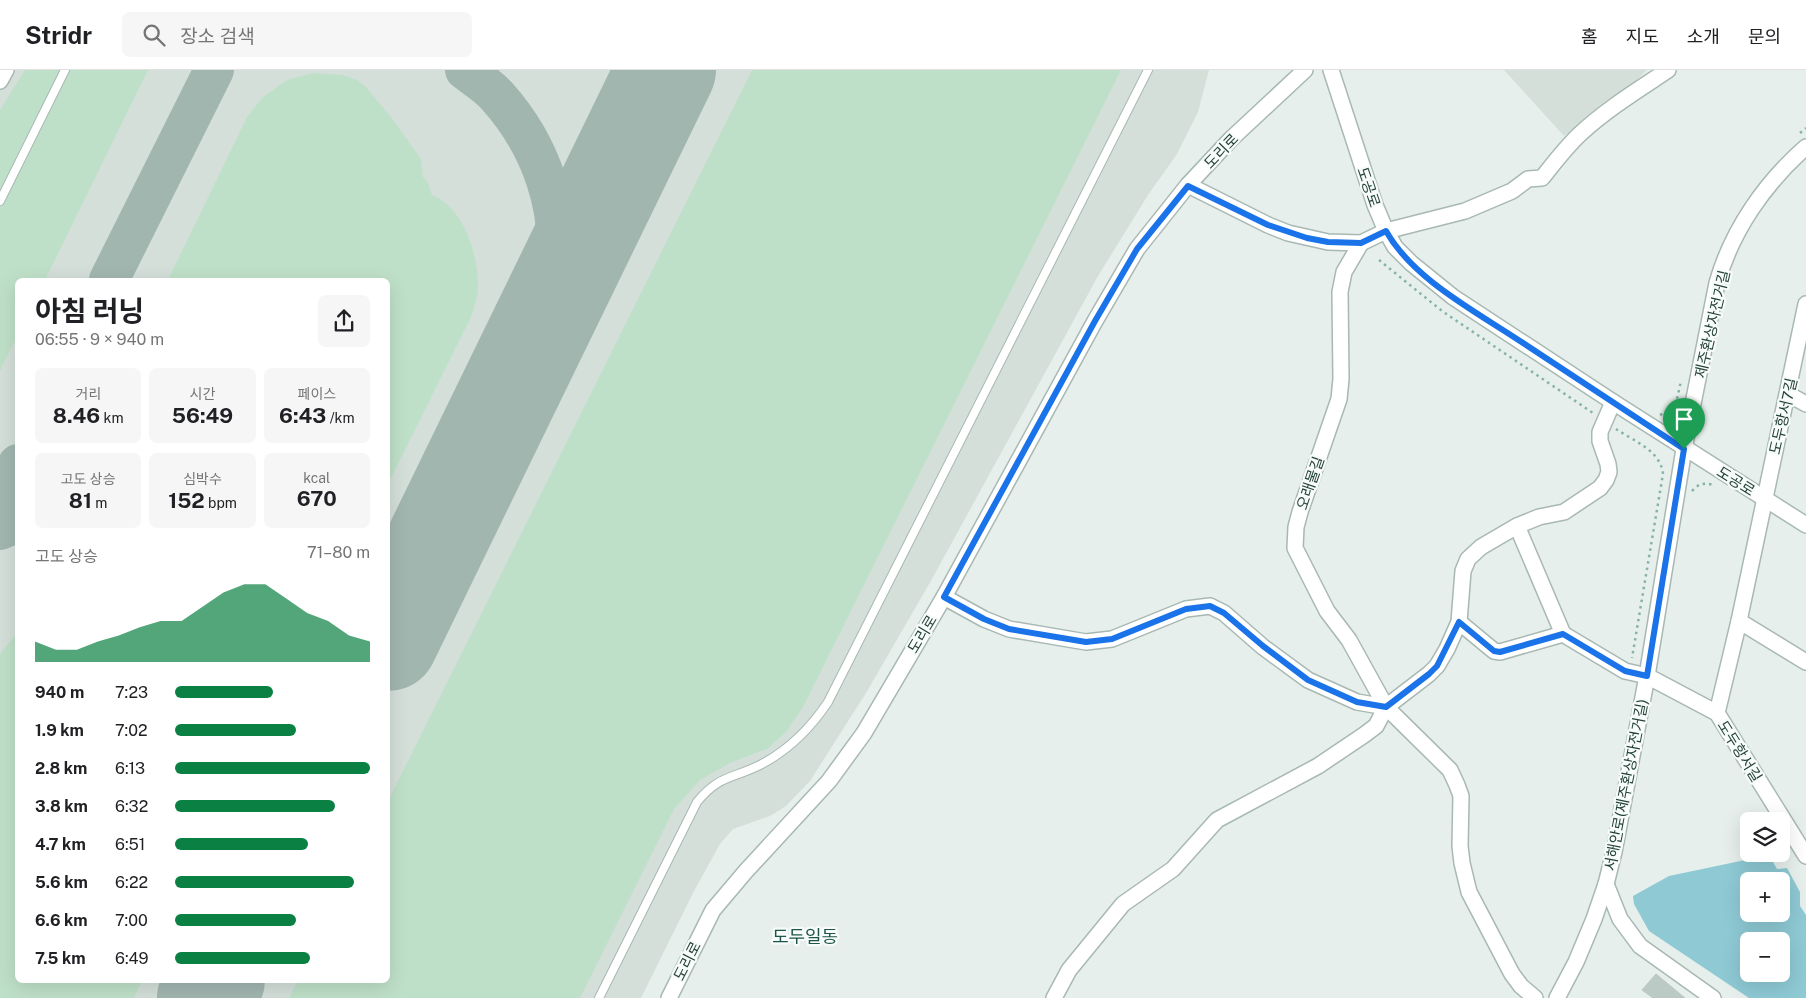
<!DOCTYPE html>
<html lang="ko">
<head>
<meta charset="utf-8">
<style>
	:root { --surface:#fff; --page:#f6f6f6; --text:#202124; --muted:#757577; --line:#e0e0e0; --accent:#0b8043 }
	body { margin:0; font-family:"Public Sans","Noto Sans KR",sans-serif; background:var(--page); color:var(--text); height:100vh; display:flex; flex-direction:column; font-size:19px; white-space:nowrap }
	* { box-sizing:border-box; margin:0 }
	p { font-size:16px; color:var(--muted) }
	.icon { flex:none; width:28px; height:28px; fill:none; stroke:currentColor; stroke-width:2; stroke-linecap:round; stroke-linejoin:round }
	.map { position:relative; flex:1; overflow:hidden }
	.side { position:absolute; left:15px; top:208px; width:375px; height:705px; display:flex; flex-direction:column; background:var(--surface); border-radius:8px; box-shadow:0 5px 20px #0002 }
	.side>* { flex:none }
	.fabs { position:absolute; left:1740px; top:742px; display:grid; gap:10px }
	.fabs a { display:grid; place-items:center; width:50px; height:50px; border-radius:8px; background:var(--surface); box-shadow:0 5px 20px #0002; font-size:25px }
	.pin { position:absolute; display:grid; place-items:center; width:42px; height:42px; color:#fff; margin:-51px -21px; border-radius:50% 50% 50% 0; rotate:-45deg; box-shadow:0 0 5px #0007 }
	.pin .icon { rotate:45deg }
	.round { display:grid; place-items:center; flex:none; width:52px; height:52px; border-radius:8px; background:var(--page) }
	.summary { display:flex; align-items:center; justify-content:space-between; height:85px; padding:0 20px }
	h1 { font-size:28px; font-weight:700; line-height:38px }
	.metrics { display:grid; grid-template-columns:repeat(3,1fr); gap:8px; height:85px; padding:5px 20px }
	.metrics div { display:grid; align-content:center; border-radius:8px; background:var(--page); text-align:center }
	.metrics b { font-size:21px; font-weight:700 }
	.metrics small { font-size:14px; font-weight:400 }
	.metrics p { font-size:14px }
	.chart { height:140px; padding:10px 20px }
	.chart p { display:flex; justify-content:space-between }
	.chart svg { width:100%; height:90px; margin-top:5px; fill:var(--accent); opacity:.7 }
	ul { padding:0 20px; list-style:none; font-size:16px }
	li { display:grid; grid-template-columns:80px 60px 1fr; align-items:center; height:38px }
	li i { height:12px; border-radius:6px; background:var(--accent) }
	header { display:flex; align-items:center; gap:30px; box-sizing:border-box; height:70px; padding:0 25px; background:var(--surface); border-bottom:1px solid var(--line) }
	header strong { font-size:24px }
	nav { display:flex; gap:28px; margin-inline-start:auto; font-size:18px }
	.search { width:350px; height:45px; background:var(--page); display:flex; align-items:center; gap:12px; box-sizing:border-box; padding:0 18px; border-radius:8px; color:var(--muted); font-size:19px }
	.map>svg:first-child { display:block }
</style>
</head>
<body>
<header>
<strong>Stridr</strong>
<div class="search"><svg class="icon" aria-label="search" viewBox="0 0 24 24"><circle cx="10" cy="10" r="6"/><path d="M15 15l6 6"/></svg>장소 검색</div>
<nav><a>홈</a><a>지도</a><a>소개</a><a>문의</a></nav>
</header>
<div class="map">
<svg width="1806" height="928" viewBox="0 0 1806 928">
	<rect width="100%" height="100%" fill="#e6efeb"/>
	<g fill="#d4dfda" fill-rule="evenodd">
		<path d="M 0,0 L 1209,0 L 1198,42 L 1177,84 L 1148,125 L 1098,206 L 932,509 L 866,623 L 810,711 L 786,736 L 770,746 L 733,759 L 720,774 L 694,821 L 641,928 L 0,928 ZM 18,210 L 388,210 L 388,910 L 18,910 Z"/>
		<path d="M 1504,0 L 1647,0 L 1623,23 L 1564,66 Z"/>
	</g>
	<g fill="#bfe0c8">
		<path d="M 25,0 L 148,0 L 45,210 L 18,210 L 17,266 L 0,301 L 0,40 Z"/>
		<path d="M 752,0 L 1121,0 L 803,637 L 786,662 L 767,679 L 732,692 L 700,710 L 674,739 L 580,928 L 289,928 L 298,910 L 388,910 L 388,731 Z"/>
		<path d="M 313,3 L 342,5 L 355,9 L 365,16 L 391,47 L 421,89 L 423,107 L 428,113 L 432,125 C 464,137 479,187 478,218 C 478,227 474,236 472,245 L 388,414 L 388,210 L 168,210 L 247,47 L 262,28 L 287,10 Z"/>
		<path d="M 17,563 L 18,910 L 142,910 L 134,928 L 0,928 L 0,584 Z"/>
	</g>
	<path fill="#8ec9d4" fill-rule="evenodd" d="M 1769,785 L 1777,799 L 1787,798 L 1800,822 L 1800,836 L 1806,845 L 1806,928 L 1749,928 L 1649,861 L 1634,834 L 1633,826 L 1669,806 ZM 1749,811 L 1781,811 L 1781,844 L 1749,844 ZM 1749,871 L 1781,871 L 1781,904 L 1749,904 Z"/>
	<g fill="none" stroke-linecap="round" stroke-linejoin="round">
		<g stroke="#a2b6b0" stroke-width="40">
			<path d="M 465,0 C 475,8 488,16 497,26 C 541,75 565,142 554,207 C 550,231 540,254 532,277"/>
			<path d="M 651,29 L 656,0"/>
			<path d="M 109,210 L 214,0"/>
			<path d="M 0,429 L 18,394"/>
			<path d="M 0,460 L 18,452"/>
		</g>
		<g stroke="#a2b6b0" stroke-width="100">
			<path d="M 388,571 L 666,0"/>
			<path d="M 207,928 L 215,910"/>
		</g>
	</g>
	<path fill="#bbcac4" stroke="#b8c9c2" d="M 1656,904 L 1685,928 L 1653,928 L 1642,920 Z"/>
	<g fill="none" stroke-linecap="round" stroke-linejoin="round">
		<defs>
			<g id="service">
				<path d="M 0,131 L 65,0"/>
				<path d="M 599,928 L 697,732 C 719,705 732,709 760,695 C 789,680 810,659 828,632 L 1148,0"/>
			</g>
			<g id="minor">
				<path d="M 0,11 L 6,0"/>
				<path d="M 1188,115 L 1268,155 L 1288,163 L 1328,172 L 1361,173 L 1386,161 L 1465,141 L 1512,121 L 1528,109 L 1542,108 C 1554,93 1566,77 1580,64 C 1607,39 1638,20 1668,0"/>
				<path d="M 1361,173 L 1344,202 L 1340,222 L 1341,309 L 1339,329 L 1300,442 L 1296,457 L 1295,478 L 1327,541 L 1349,570 L 1386,637 L 1450,700 L 1457,715 L 1461,726 L 1460,776 L 1462,793 L 1469,822 L 1512,904 L 1521,916 L 1535,928"/>
				<path d="M 1788,324 L 1806,334"/>
				<path d="M 1517,456 L 1563,564"/>
				<path d="M 944,527 L 984,549 L 1009,559 L 1086,572 L 1112,569 L 1186,539 L 1210,536 L 1224,543 L 1263,577 L 1308,610 L 1357,632 L 1386,637"/>
				<path d="M 1739,551 L 1806,592"/>
				<path d="M 1459,552 L 1494,581 L 1500,582 L 1563,564 L 1625,601 L 1647,606 L 1717,643 L 1806,786"/>
				<path d="M 1717,643 L 1739,551 L 1806,234"/>
				<path d="M 1606,814 L 1620,849 L 1640,876 L 1713,928"/>
				<path d="M 1054,928 L 1069,900 L 1123,834 L 1173,799 L 1217,750 L 1318,696 L 1364,665 L 1376,656 L 1386,637 L 1429,604 L 1437,596 L 1447,579 L 1459,552 L 1463,501 L 1468,489 L 1481,477 L 1517,456 L 1539,447 L 1564,442 L 1600,418 L 1606,410 L 1609,402 L 1608,394 L 1600,371 L 1600,362 L 1613,332"/>
			</g>
			<g id="tertiary">
				<path d="M 1331,0 L 1375,135 L 1386,161 L 1395,177 L 1411,193 L 1453,227 L 1613,332 L 1806,455"/>
				<path d="M 669,928 L 713,840 L 746,801 L 829,711 L 864,663 L 944,527 L 1095,251 L 1137,179 L 1188,115 L 1231,69 L 1305,0"/>
				<path d="M 1557,928 L 1576,892 L 1594,849 L 1606,814 L 1614,782 L 1647,606 L 1684,379 L 1717,213 C 1732,160 1765,113 1806,77"/>
			</g>
		</defs>
		<use href="#service" stroke="#a8b8b2" stroke-width="10"/>
		<use href="#minor" stroke="#a8b8b2" stroke-width="18"/>
		<use href="#tertiary" stroke="#a8b8b2" stroke-width="18"/>
		<g stroke="#86b3a5" stroke-width="2.5" stroke-dasharray="2.5 4" stroke-linecap="butt">
			<path d="M 1800,63 L 1806,58"/>
			<path d="M 1379,190 L 1442,241 L 1593,343"/>
			<path d="M 1660,345 L 1675,338 L 1681,311"/>
			<path d="M 1616,359 C 1634,371 1661,381 1663,404 L 1632,588"/>
			<path d="M 1692,421 C 1698,414 1704,412 1713,415"/>
		</g>
		<use href="#service" stroke="#fff" stroke-width="8"/>
		<use href="#minor" stroke="#fff" stroke-width="15"/>
		<use href="#tertiary" stroke="#fff" stroke-width="15"/>
	</g>
	<g fill="none" stroke-linecap="round" stroke-linejoin="round">
		<defs>
			<path id="route" d="M 1188,116 L 1268,155 L 1307,168 L 1328,172 L 1361,173 L 1386,161 C 1413,209 1475,241 1520,271 C 1574,307 1629,343 1684,379 L 1647,606 L 1625,601 L 1563,564 L 1500,582 L 1494,581 L 1459,552 L 1437,596 L 1429,604 L 1386,637 L 1357,632 L 1308,610 L 1263,576 L 1224,543 L 1210,536 L 1186,539 L 1112,569 L 1086,572 L 1009,559 L 984,549 L 944,527 L 1095,251 L 1137,179 Z"/>
		</defs>
		<use href="#route" stroke="#fff" stroke-width="10"/>
		<use href="#route" stroke="#1a73e8" stroke-width="6"/>
	</g>
	<g text-anchor="middle" dominant-baseline="central" stroke-width="4.5" stroke-linejoin="round" paint-order="stroke">
		<g font-size="15" fill="#24423a" stroke="#f7fbf9">
			<text transform="translate(1221 81) rotate(-46)">도리로</text>
			<text transform="translate(1369 117) rotate(71)">도공로</text>
			<text transform="translate(1712 254) rotate(-77)">제주환상자전거길</text>
			<text transform="translate(1783 346) rotate(-77)">도두항서7길</text>
			<text transform="translate(1736 411) rotate(32)">도공로</text>
			<text transform="translate(1310 413) rotate(-71)">오래물길</text>
			<text transform="translate(922 564) rotate(-59)">도리로</text>
			<text transform="translate(1740 681) rotate(58)">도두항서길</text>
			<text transform="translate(1626 715) rotate(-79)">서해안로(제주환상자전거길)</text>
			<text transform="translate(687 891) rotate(-63)">도리로</text>
		</g>
		<g font-size="18" fill="#1f5548" stroke="#f7fbf9">
			<text x="805" y="866">도두일동</text>
		</g>
	</g>
</svg>
<div class="fabs">
<a><svg class="icon" aria-label="layers" viewBox="0 0 24 24"><path d="M12 4l9 5-9 5-9-5zM3 14l9 5 9-5"/></svg></a>
<a>+</a>
<a>−</a>
</div>
<div class="pin" style="left:1684px;top:379px;background:#1e9e55"><svg class="icon" aria-label="arrive" viewBox="0 0 24 24"><path d="M6 21V4h12l-3 4 3 4H6"/></svg></div>
<section class="side">
<div class="summary"><div><h1>아침 러닝</h1><p>06:55 · 9 × 940 m</p></div><a class="round"><svg class="icon" aria-label="share" viewBox="0 0 24 24"><path d="M12 15V3M7 8l5-5 5 5M5 13v7h14v-7"/></svg></a></div>
<div class="metrics">
<div><p>거리</p><b>8.46<small> km</small></b></div>
<div><p>시간</p><b>56:49</b></div>
<div><p>페이스</p><b>6:43<small> /km</small></b></div>
</div>
<div class="metrics">
<div><p>고도 상승</p><b>81<small> m</small></b></div>
<div><p>심박수</p><b>152<small> bpm</small></b></div>
<div><p>kcal</p><b>670</b></div>
</div>
<div class="chart"><p><span>고도 상승</span>71–80 m</p>
<svg viewBox="0 0 160 44" preserveAspectRatio="none"><path d="M0 44V34L10 38L20 38L30 34L40 31L50 27L60 24L70 24L80 17L90 10L100 6L110 6L120 13L130 20L140 24L150 31L160 34V44z"/></svg>
</div>
<ul>
<li><b>940 m</b>7:23<i style="width:50%"></i></li>
<li><b>1.9 km</b>7:02<i style="width:62%"></i></li>
<li><b>2.8 km</b>6:13<i style="width:100%"></i></li>
<li><b>3.8 km</b>6:32<i style="width:82%"></i></li>
<li><b>4.7 km</b>6:51<i style="width:68%"></i></li>
<li><b>5.6 km</b>6:22<i style="width:92%"></i></li>
<li><b>6.6 km</b>7:00<i style="width:62%"></i></li>
<li><b>7.5 km</b>6:49<i style="width:69%"></i></li>
</ul>
</section>
</div>
</body>
</html>
